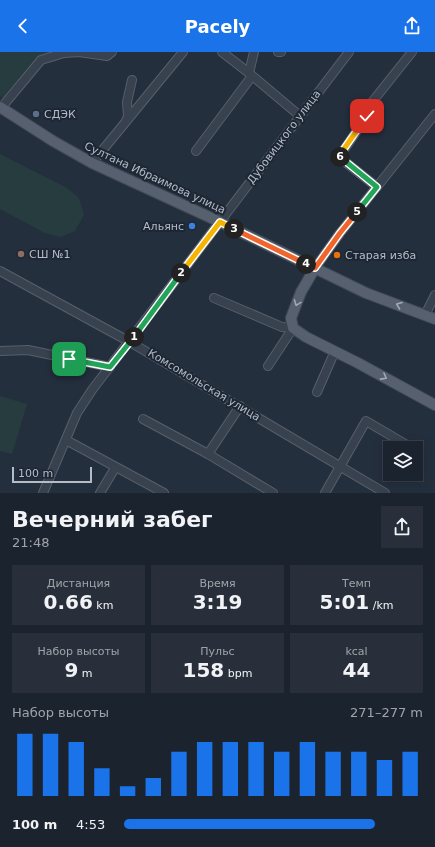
<!DOCTYPE html>
<html lang="ru">
<head>
<meta charset="utf-8">
<style>
	:root { --surface:#1b232e; --page:#282f3a; --text:#f1f3f6; --muted:#a0a4aa; --line:#39404a; --accent:#1a73e8 }
	body { margin:0; font-family:"DejaVu Sans",sans-serif; background:var(--page); color:var(--text); height:100vh; display:flex; flex-direction:column; font-size:15px; white-space:nowrap }
	* { box-sizing:border-box; margin:0 }
	p { font-size:13px; color:var(--muted) }
	.icon { flex:none; width:22px; height:22px; fill:none; stroke:currentColor; stroke-width:2; stroke-linecap:round; stroke-linejoin:round }
	.map { position:relative; height:441px; overflow:hidden }
	.sheet { display:flex; flex-direction:column; background:var(--surface); flex:1 }
	.sheet>* { flex:none }
	.controls { position:absolute; left:383px; top:389px; display:grid; gap:8px }
	.controls a { display:grid; place-items:center; width:40px; height:40px; border-radius:0px; background:var(--surface); box-shadow:0 2px 10px #0003,0 0 0 1px var(--line); font-size:20px }
	.scale { position:absolute; left:12px; bottom:10px; width:80px; box-sizing:border-box; padding-left:4px; border:2px solid #b4bcc9; border-top:0; font-size:11px; line-height:14px; white-space:nowrap; color:#b4bcc9; -webkit-text-stroke:3px #1d2633; paint-order:stroke }
	.pin { position:absolute; display:grid; place-items:center; width:34px; height:34px; color:#fff; margin:-17px; border-radius:8px; box-shadow:0 2px 6px #0006 }
	.km { position:absolute; width:20px; height:20px; margin:-10px; border-radius:50%; background:#222; color:#fff; font-size:11px; line-height:20px; text-align:center }
	.round { display:grid; place-items:center; flex:none; width:42px; height:42px; border-radius:0px; background:var(--page) }
	.overview { display:flex; align-items:center; justify-content:space-between; height:68px; padding:0 12px }
	h1 { font-size:22px; font-weight:600; line-height:30px }
	.stats { display:grid; grid-template-columns:repeat(3,1fr); gap:6px; height:68px; padding:4px 12px }
	.stats div { display:grid; align-content:center; border-radius:0px; background:var(--page); text-align:center }
	.stats b { font-size:20px; font-weight:600 }
	.stats small { font-size:11px; font-weight:400 }
	.stats p { font-size:11px }
	.chart { height:112px; padding:8px 12px }
	.chart p { display:flex; justify-content:space-between }
	.chart svg { width:100%; height:72px; margin-top:4px; stroke:var(--accent); stroke-width:6 }
	ul { padding:0 12px; list-style:none; font-size:13px }
	li { display:grid; grid-template-columns:64px 48px 1fr; align-items:center; height:30px }
	li i { height:10px; border-radius:5px; background:var(--accent) }
	header { display:flex; justify-content:space-between; align-items:center; height:52px; padding:0 12px; background:var(--accent); color:#fff; font-size:18px; font-weight:600 }
	.map>svg:first-child { display:block }
</style>
</head>
<body>
<header><svg class="icon" aria-label="back" viewBox="0 0 24 24"><path d="M15 5l-7 7 7 7"/></svg>Pacely<svg class="icon" aria-label="share" viewBox="0 0 24 24"><path d="M12 15V3M7 8l5-5 5 5M5 13v7h14v-7"/></svg></header>
<div class="map">
<svg width="435" height="441" viewBox="0 0 435 441">
	<rect width="100%" height="100%" fill="#242f3e"/>
	<g fill="#263c3f">
		<path d="M 0,0 L 67,0 L 35,7 L 3,46 L 0,44 Z"/>
		<path d="M 0,102 L 67,136 L 79,146 L 84,163 L 75,179 L 60,185 L 45,181 L 0,157 Z"/>
		<path d="M 0,344 L 27,352 L 12,402 L 0,399 Z"/>
	</g>
	<g fill="none" stroke-linecap="round" stroke-linejoin="round">
		<defs>
			<g id="minor">
				<path d="M 222,0 L 249,21"/>
				<path d="M 254,0 L 249,21 L 300,64"/>
				<path d="M 278,0 L 281,0"/>
				<path d="M 1,56 L 41,8 L 64,1 L 79,0 L 107,4 L 112,0"/>
				<path d="M 126,69 L 128,64 L 127,50 L 132,28"/>
				<path d="M 196,99 L 252,24"/>
				<path d="M 92,111 L 183,0"/>
				<path d="M 377,135 L 339,105 L 367,64 L 369,54 L 412,0"/>
				<path d="M 315,216 L 340,181 L 435,62"/>
				<path d="M 0,219 L 130,290 L 385,441"/>
				<path d="M 214,246 L 282,275 L 293,276 L 268,314"/>
				<path d="M 425,263 L 435,243"/>
				<path d="M 0,299 L 28,298 L 110,315"/>
				<path d="M 317,340 L 335,299"/>
				<path d="M 143,367 L 208,402 L 273,441"/>
				<path d="M 66,388 L 164,441"/>
				<path d="M 208,402 L 240,354"/>
				<path d="M 43,441 L 77,361 L 92,338 L 349,0"/>
				<path d="M 100,441 L 115,416"/>
				<path d="M 325,441 L 366,369 L 412,396"/>
			</g>
			<g id="major">
				<path d="M 0,55 L 53,89 L 92,111 L 220,170 L 366,241 L 435,267"/>
				<path d="M 315,216 L 301,240 L 291,266 L 293,276 L 306,285 L 358,311 L 435,353"/>
			</g>
		</defs>
		<use href="#minor" stroke="#565f6c" stroke-width="10"/>
		<use href="#major" stroke="#414a57" stroke-width="12"/>
		<use href="#minor" stroke="#38414e" stroke-width="8"/>
		<use href="#major" stroke="#56606e" stroke-width="10"/>
	</g>
	<defs><path id="oneway-chevron" d="M-2-3.5L2.5 0L-2 3.5" fill="none" stroke-width="1.6" stroke-linecap="round" stroke-linejoin="round"/></defs>
	<g stroke="#a1aab7">
		<use href="#oneway-chevron" transform="translate(297 251) rotate(111)"/>
		<use href="#oneway-chevron" transform="translate(399 253) rotate(-159)"/>
		<use href="#oneway-chevron" transform="translate(384 325) rotate(29)"/>
	</g>
	<g fill="none" stroke-linecap="round" stroke-linejoin="round">
		<defs>
			<path id="split-1" d="M 69,307 L 110,315 L 134,285"/>
			<path id="split-2" d="M 134,285 L 181,221"/>
			<path id="split-3" d="M 181,221 L 220,170 L 234,177"/>
			<path id="split-4" d="M 234,177 L 306,212"/>
			<path id="split-5" d="M 306,212 L 315,216 L 340,181 L 357,160"/>
			<path id="split-6" d="M 340,105 L 377,135 L 357,160"/>
			<path id="split-7" d="M 340,105 L 339,104 L 367,64"/>
		</defs>
		<use href="#split-1" stroke="#fff" stroke-width="8"/>
		<use href="#split-2" stroke="#fff" stroke-width="8"/>
		<use href="#split-3" stroke="#fff" stroke-width="8"/>
		<use href="#split-4" stroke="#fff" stroke-width="8"/>
		<use href="#split-5" stroke="#fff" stroke-width="8"/>
		<use href="#split-6" stroke="#fff" stroke-width="8"/>
		<use href="#split-7" stroke="#fff" stroke-width="8"/>
		<use href="#split-1" stroke="#22a559" stroke-width="5"/>
		<use href="#split-2" stroke="#22a559" stroke-width="5"/>
		<use href="#split-3" stroke="#f5b400" stroke-width="5"/>
		<use href="#split-4" stroke="#f0652b" stroke-width="5"/>
		<use href="#split-5" stroke="#f0652b" stroke-width="5"/>
		<use href="#split-6" stroke="#22a559" stroke-width="5"/>
		<use href="#split-7" stroke="#f5b400" stroke-width="5"/>
	</g>
	<circle fill="#5c6f8a" stroke="#1d2633" stroke-width="1.5" cx="36" cy="62" r="4"/>
	<circle fill="#3f7fe0" stroke="#1d2633" stroke-width="1.5" cx="192" cy="174" r="4"/>
	<circle fill="#8d6e63" stroke="#1d2633" stroke-width="1.5" cx="21" cy="202" r="4"/>
	<circle fill="#e8710a" stroke="#1d2633" stroke-width="1.5" cx="337" cy="203" r="4"/>
	<g text-anchor="middle" dominant-baseline="central" stroke-width="4" stroke-linejoin="round" paint-order="stroke">
		<g font-size="11" fill="#b4bcc9" stroke="#1d2633" text-anchor="start">
			<text x="44" y="62">СДЭК</text>
			<text x="184" y="174" text-anchor="end">Альянс</text>
			<text x="29" y="202">СШ №1</text>
			<text x="345" y="203">Старая изба</text>
		</g>
		<g font-size="11" fill="#b4bcc9" stroke="#1d2633">
			<text transform="translate(284 85) rotate(-53)">Дубовицкого улица</text>
			<text transform="translate(155 126) rotate(25)">Султана Ибраимова улица</text>
			<text transform="translate(204 333) rotate(31)">Комсомольская улица</text>
		</g>
	</g>
</svg>
<div class="controls">
<a><svg class="icon" aria-label="layers" viewBox="0 0 24 24"><path d="M12 4l9 5-9 5-9-5zM3 14l9 5 9-5"/></svg></a>
</div>
<div class="scale">100 m</div>
<div class="pin" style="left:69px;top:307px;background:#1e9e55"><svg class="icon" aria-label="arrive" viewBox="0 0 24 24"><path d="M6 21V4h12l-3 4 3 4H6"/></svg></div>
<div class="pin" style="left:367px;top:64px;background:#d93025"><svg class="icon" aria-label="check" viewBox="0 0 24 24"><path d="M5 12l5 5 9-10"/></svg></div>
<b class="km" style="left:134px;top:285px">1</b>
<b class="km" style="left:181px;top:221px">2</b>
<b class="km" style="left:234px;top:177px">3</b>
<b class="km" style="left:306px;top:212px">4</b>
<b class="km" style="left:357px;top:160px">5</b>
<b class="km" style="left:340px;top:105px">6</b>
</div>
<section class="sheet">
<div class="overview"><div><h1>Вечерний забег</h1><p>21:48</p></div><a class="round"><svg class="icon" aria-label="share" viewBox="0 0 24 24"><path d="M12 15V3M7 8l5-5 5 5M5 13v7h14v-7"/></svg></a></div>
<div class="stats">
<div><p>Дистанция</p><b>0.66<small> km</small></b></div>
<div><p>Время</p><b>3:19</b></div>
<div><p>Темп</p><b>5:01<small> /km</small></b></div>
</div>
<div class="stats">
<div><p>Набор высоты</p><b>9<small> m</small></b></div>
<div><p>Пульс</p><b>158<small> bpm</small></b></div>
<div><p>kcal</p><b>44</b></div>
</div>
<div class="chart"><p><span>Набор высоты</span>271–277 m</p>
<svg viewBox="0 0 160 44" preserveAspectRatio="none"><path d="M5 44V6M15 44V6M25 44V11M35 44V27M45 44V38M55 44V33M65 44V17M75 44V11M85 44V11M95 44V11M105 44V17M115 44V11M125 44V17M135 44V17M145 44V22M155 44V17"/></svg>
</div>
<ul>
<li><b>100 m</b>4:53<i style="width:84%"></i></li>
</ul>
</section>
</body>
</html>
